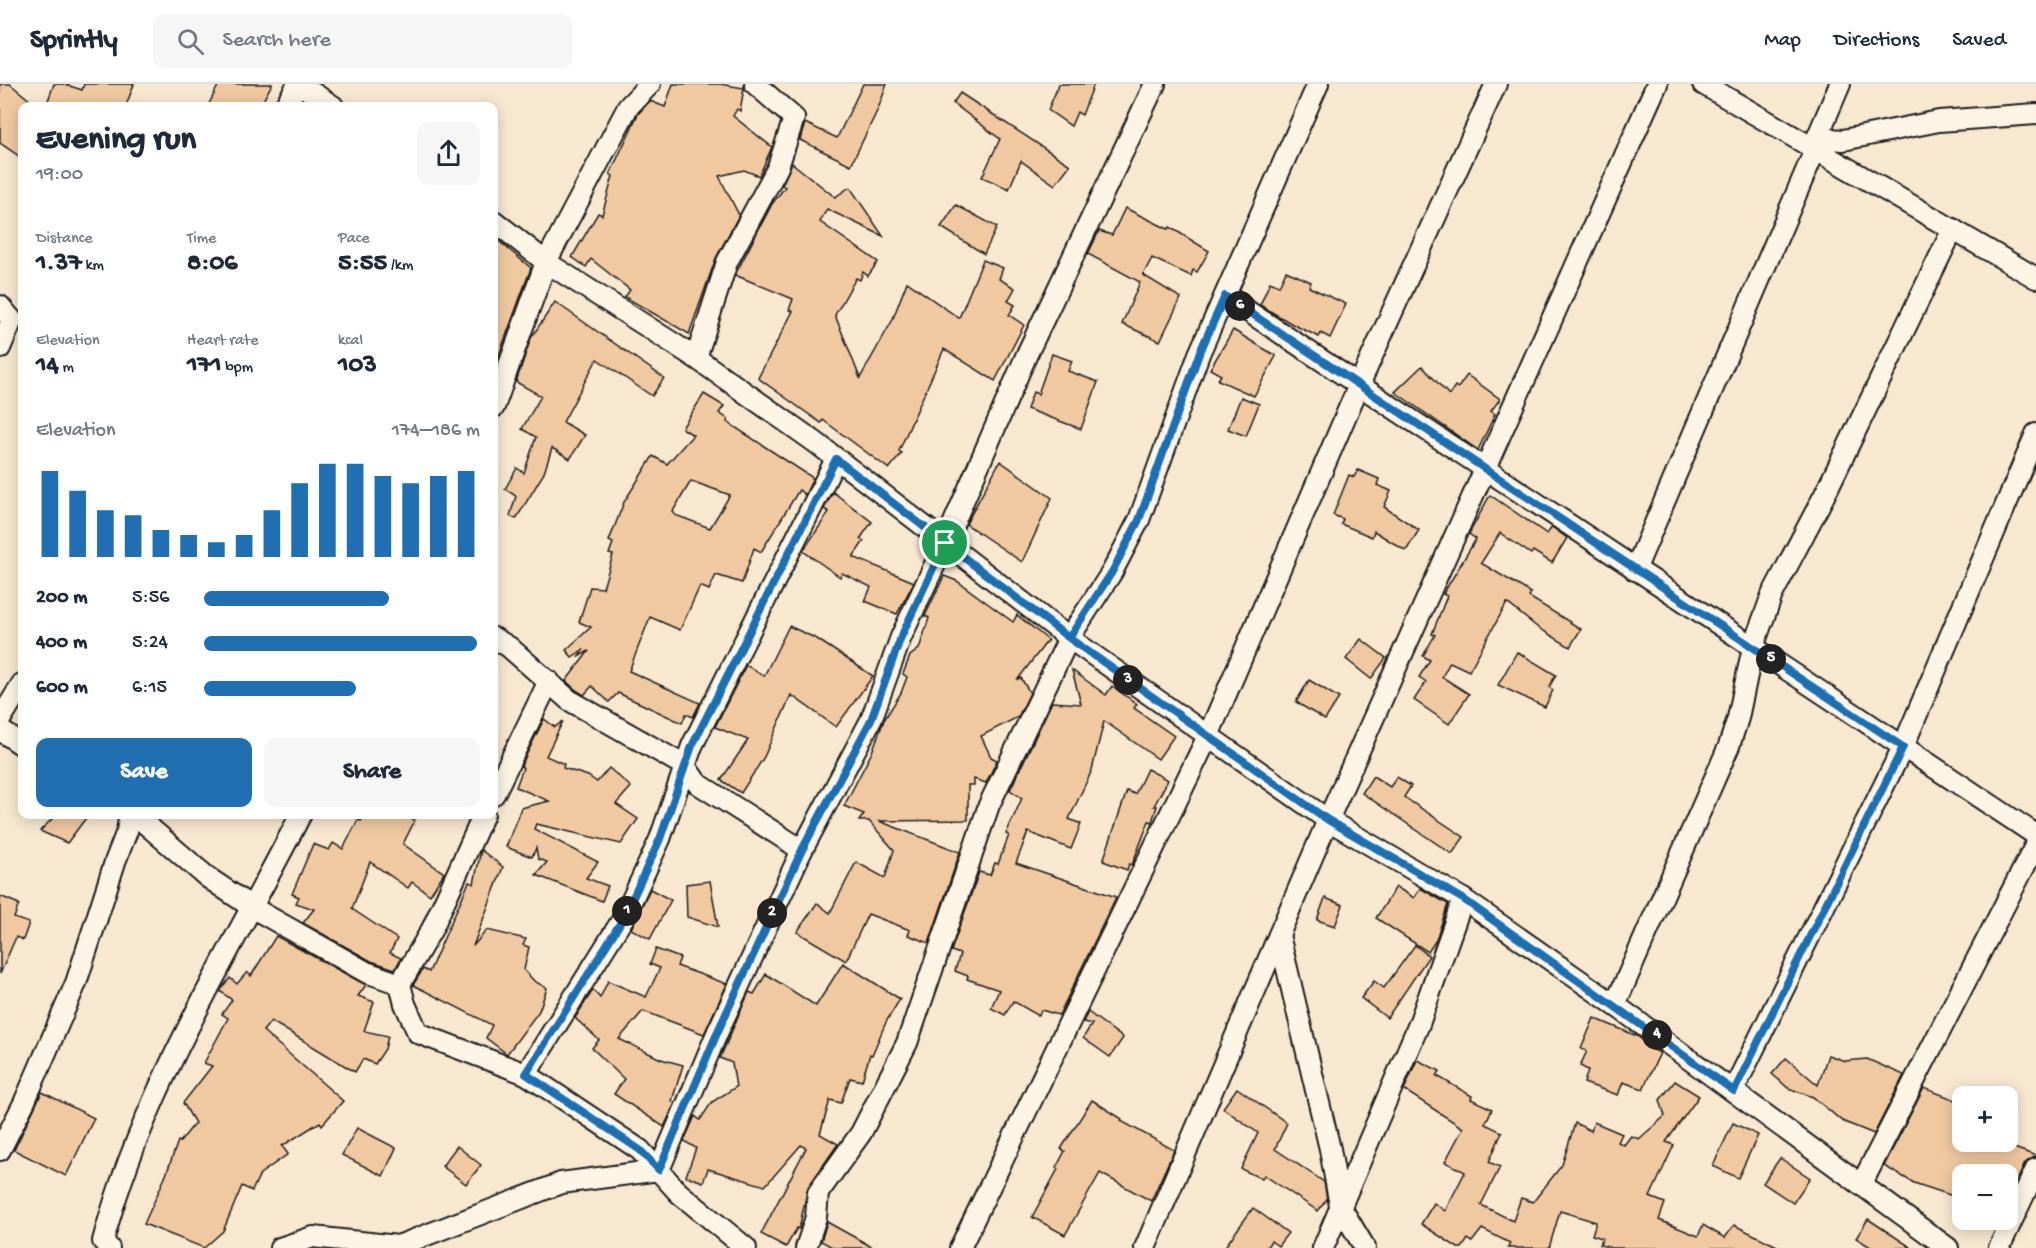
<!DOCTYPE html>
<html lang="en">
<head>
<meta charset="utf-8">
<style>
	:root { --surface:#fff; --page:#f6f6f7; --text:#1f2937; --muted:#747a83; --line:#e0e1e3; --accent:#1f6fb2 }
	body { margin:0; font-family:"Gochi Hand",sans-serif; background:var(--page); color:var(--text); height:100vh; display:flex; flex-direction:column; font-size:22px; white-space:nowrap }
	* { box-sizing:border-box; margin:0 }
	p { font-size:20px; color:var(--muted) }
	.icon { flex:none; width:33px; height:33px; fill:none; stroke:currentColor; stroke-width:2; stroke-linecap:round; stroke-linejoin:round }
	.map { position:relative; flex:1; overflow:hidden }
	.side { position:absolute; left:18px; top:18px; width:480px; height:717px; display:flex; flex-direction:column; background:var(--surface); border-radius:12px; box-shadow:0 3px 15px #0003 }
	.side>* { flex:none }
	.buttons { position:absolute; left:1952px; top:1002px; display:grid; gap:12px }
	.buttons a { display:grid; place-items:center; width:66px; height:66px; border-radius:12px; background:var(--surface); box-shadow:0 3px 15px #0003; font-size:30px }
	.pin { position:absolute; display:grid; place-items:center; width:51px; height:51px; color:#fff; margin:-26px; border:3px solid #fff; border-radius:50%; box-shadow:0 2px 6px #0007 }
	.km { position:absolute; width:30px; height:30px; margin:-15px; border-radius:50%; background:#222; color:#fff; font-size:16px; line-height:30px; text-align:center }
	.round { display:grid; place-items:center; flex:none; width:63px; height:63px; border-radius:12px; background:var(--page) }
	.overview { display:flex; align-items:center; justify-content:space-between; height:102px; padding:0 18px }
	h1 { font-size:33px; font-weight:700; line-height:45px }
	.figures { display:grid; grid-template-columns:repeat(3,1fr); gap:9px; height:102px; padding:6px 18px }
	.figures div { display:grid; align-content:center }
	.figures b { font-size:26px; font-weight:700 }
	.figures small { font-size:16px; font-weight:400 }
	.figures p { font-size:16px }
	.chart { height:168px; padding:12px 18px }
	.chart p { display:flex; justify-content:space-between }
	.chart svg { width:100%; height:108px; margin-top:6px; stroke:var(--accent); stroke-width:6 }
	.primary-button { display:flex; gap:12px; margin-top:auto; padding:12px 18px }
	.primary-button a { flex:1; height:69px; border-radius:12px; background:var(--accent); color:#fff; font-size:24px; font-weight:700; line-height:69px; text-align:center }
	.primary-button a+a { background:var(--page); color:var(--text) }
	ul { padding:0 18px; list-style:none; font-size:20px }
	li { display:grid; grid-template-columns:96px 72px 1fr; align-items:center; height:45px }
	li i { height:15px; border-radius:8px; background:var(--accent) }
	header { display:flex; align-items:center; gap:36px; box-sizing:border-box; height:84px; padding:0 30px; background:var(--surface); border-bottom:2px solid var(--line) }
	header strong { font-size:28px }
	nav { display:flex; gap:33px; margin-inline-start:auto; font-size:21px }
	.search { width:420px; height:54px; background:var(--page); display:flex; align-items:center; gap:15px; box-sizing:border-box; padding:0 21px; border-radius:12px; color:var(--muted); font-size:22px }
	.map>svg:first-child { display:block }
</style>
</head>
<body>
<header>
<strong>Sprintly</strong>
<div class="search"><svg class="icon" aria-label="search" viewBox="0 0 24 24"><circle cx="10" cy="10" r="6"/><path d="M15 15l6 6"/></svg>Search here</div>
<nav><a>Map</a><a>Directions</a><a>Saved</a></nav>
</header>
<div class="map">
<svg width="2036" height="1164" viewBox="0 0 2036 1164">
	<rect width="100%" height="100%" fill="#f8e8d0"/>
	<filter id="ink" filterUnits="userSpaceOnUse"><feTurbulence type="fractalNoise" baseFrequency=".0167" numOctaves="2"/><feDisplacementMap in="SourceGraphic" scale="12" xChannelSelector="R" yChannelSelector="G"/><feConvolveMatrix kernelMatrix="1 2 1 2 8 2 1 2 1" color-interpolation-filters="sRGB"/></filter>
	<g filter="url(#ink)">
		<g fill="#f0c9a0" stroke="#1c1c1c" stroke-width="1.5" fill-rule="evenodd">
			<path d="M 0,0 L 10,0 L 37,22 L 22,22 L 22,74 L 0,59 Z"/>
			<path d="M 54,0 L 64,0 L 82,6 L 84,0 L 134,0 L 126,22 L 46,22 Z"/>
			<path d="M 219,0 L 272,0 L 260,22 L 208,22 Z"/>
			<path d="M 673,0 L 720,0 L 744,4 L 740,27 L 737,25 L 733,32 L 772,63 L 759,92 L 744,86 L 719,92 L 739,131 L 716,174 L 689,250 L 625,213 L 630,206 L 591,175 L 586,183 L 572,173 L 598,129 L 602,131 L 613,92 L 610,90 L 638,30 L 650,17 L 665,23 Z"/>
			<path d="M 863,0 L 887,0 L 878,25 L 851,81 L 800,56 L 805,39 L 837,54 Z"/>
			<path d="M 1059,0 L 1094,0 L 1082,31 L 1077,28 L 1071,42 L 1048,26 Z"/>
			<path d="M 960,9 L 1070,81 L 1055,101 L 1021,77 L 1009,105 L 982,93 L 1000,55 L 953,19 Z"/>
			<path d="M 792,79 L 835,113 L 850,103 L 883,152 L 827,125 L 820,138 L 878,178 L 868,192 L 863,188 L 860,196 L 856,194 L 835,231 L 860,294 L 892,237 L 907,198 L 959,234 L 983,176 L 1003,184 L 999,195 L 1015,204 L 1008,217 L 1015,221 L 1009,231 L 1024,241 L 995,297 L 944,265 L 899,367 L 902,369 L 889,385 L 823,336 L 821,339 L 758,294 L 793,227 L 789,226 L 793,215 L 735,191 L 772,120 L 785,103 L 782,101 Z"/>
			<path d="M 956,121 L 997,143 L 984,170 L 941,143 Z"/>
			<path d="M 1125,124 L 1168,145 L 1170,143 L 1209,167 L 1197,188 L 1193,186 L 1191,192 L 1152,174 L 1143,191 L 1181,214 L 1160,257 L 1122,240 L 1140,198 L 1088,170 L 1099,147 L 1112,151 Z"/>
			<path d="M 494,153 L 531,184 L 495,282 L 494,282 Z"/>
			<path d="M 1286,187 L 1311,198 L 1309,203 L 1346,220 L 1330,254 L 1321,249 L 1319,253 L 1294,241 L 1260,221 L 1270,198 L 1279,202 Z"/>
			<path d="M 555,218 L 664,294 L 652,312 L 597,275 L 563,338 L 585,351 L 570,375 L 552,364 L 544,389 L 516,435 L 510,432 L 516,412 L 505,405 L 517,384 L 524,389 L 536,353 L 522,345 L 541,312 L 516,298 L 531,254 Z"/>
			<path d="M 1233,246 L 1276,272 L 1254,312 L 1218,296 L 1221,291 L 1210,285 Z"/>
			<path d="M 1052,270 L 1072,277 L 1068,287 L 1098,298 L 1081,345 L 1027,325 L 1033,308 L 1038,310 Z"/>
			<path d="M 1422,282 L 1449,311 L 1455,302 L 1458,304 L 1467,291 L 1500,315 L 1491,327 L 1495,330 L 1478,366 L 1395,308 Z"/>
			<path d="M 704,310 L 724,322 L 719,329 L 728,335 L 727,338 L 813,394 L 805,411 L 799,406 L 761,468 L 754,464 L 742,499 L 716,491 L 709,506 L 700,502 L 680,546 L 650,533 L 629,587 L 700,619 L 693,633 L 686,630 L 682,639 L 618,609 L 609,618 L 592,602 L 584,611 L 576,606 L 566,597 L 589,567 L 578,573 L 584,565 L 572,573 L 566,566 L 591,543 L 579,538 L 590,503 L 603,504 L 613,471 L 609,470 L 613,459 L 609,457 L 624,418 L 653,372 L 667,380 L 693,351 L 682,344 ZM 691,397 L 730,411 L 710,444 L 675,431 L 673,427 Z"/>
			<path d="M 1241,313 L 1259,320 L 1246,352 L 1228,345 Z"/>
			<path d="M 1000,377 L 1052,414 L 1022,478 L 966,440 Z"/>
			<path d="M 1358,386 L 1379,395 L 1377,401 L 1391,407 L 1384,423 L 1419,446 L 1406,467 L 1374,447 L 1372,453 L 1341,440 L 1343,435 L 1333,431 L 1349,391 L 1354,393 Z"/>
			<path d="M 833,408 L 872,438 L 860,455 L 864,457 L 853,473 L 914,498 L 897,530 L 865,517 L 871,503 L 842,489 L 840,493 L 803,467 L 829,428 L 824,425 Z"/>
			<path d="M 1490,411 L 1547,450 L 1552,443 L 1567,454 L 1552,479 L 1533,467 L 1531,470 L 1500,449 L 1481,479 L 1531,509 L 1529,513 L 1581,545 L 1570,563 L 1537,543 L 1507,519 L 1469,587 L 1450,578 L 1442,593 L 1469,610 L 1449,640 L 1414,616 L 1426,598 L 1419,593 L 1430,576 L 1423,572 L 1435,551 L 1432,550 L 1447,512 L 1443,510 L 1476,455 L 1469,450 Z"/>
			<path d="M 944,492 L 957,497 L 1013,538 L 1017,531 L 1048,556 L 1018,595 L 1021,594 L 1030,609 L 1018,633 L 981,652 L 991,673 L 997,676 L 986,699 L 974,695 L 974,701 L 968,701 L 968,736 L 879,737 L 960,768 L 929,859 L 908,851 L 910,846 L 868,830 L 846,877 L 797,848 L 817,819 L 830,829 L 856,778 L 885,794 L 894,766 L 869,737 L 859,737 L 864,730 L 844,722 L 872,668 L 884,636 L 901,609 L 907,593 L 903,590 L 910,572 L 919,565 L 929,534 L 925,532 Z"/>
			<path d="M 789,542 L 817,555 L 873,592 L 836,643 L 791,611 L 764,673 L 741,709 L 721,696 L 748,656 L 715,643 L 746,581 L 764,592 Z"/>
			<path d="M 1361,555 L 1386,574 L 1371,595 L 1346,575 Z"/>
			<path d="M 1517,568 L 1556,591 L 1549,603 L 1553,606 L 1545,623 L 1498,601 Z"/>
			<path d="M 1072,586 L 1106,611 L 1112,602 L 1137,620 L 1134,624 L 1174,652 L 1158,675 L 1104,637 L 1092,686 L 1069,735 L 1081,740 L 1071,765 L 1028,748 L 1016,779 L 1116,813 L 1059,931 L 1041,926 L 1039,932 L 1013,917 L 1005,931 L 991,924 L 999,906 L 967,895 L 968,892 L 955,887 L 960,870 L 951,867 L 979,788 L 990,791 L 995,779 L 998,780 L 1009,751 L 1006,750 L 1022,714 L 1010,706 L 1052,618 L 1081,620 Z"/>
			<path d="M 1309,596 L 1339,614 L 1325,636 L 1296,618 Z"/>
			<path d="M 544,635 L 555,643 L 563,637 L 546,672 L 564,680 L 563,684 L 588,692 L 597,698 L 609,684 L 631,703 L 616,720 L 638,735 L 621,760 L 536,740 L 534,745 L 598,778 L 586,794 L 608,802 L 602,817 L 536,791 L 547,778 L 538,775 L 536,764 L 532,773 L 506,763 L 521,724 L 549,717 L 516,703 L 523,684 L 521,682 Z"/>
			<path d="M 1147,685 L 1168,696 L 1154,722 L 1157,722 L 1152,738 L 1149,737 L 1132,781 L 1129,780 L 1127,786 L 1103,777 L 1127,707 L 1135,710 Z"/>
			<path d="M 1373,692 L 1390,703 L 1397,693 L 1411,702 L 1404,713 L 1464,753 L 1452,770 L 1362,709 Z"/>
			<path d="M 57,730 L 89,730 L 67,759 L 40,747 Z"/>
			<path d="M 364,730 L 403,730 L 415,736 L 403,760 L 444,789 L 430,811 L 412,798 L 408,804 L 370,778 L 352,825 L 397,855 L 390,869 L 401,874 L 395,885 L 371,877 L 303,839 L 314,825 L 296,819 L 299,813 L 292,810 L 313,760 L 329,766 L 333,759 L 343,765 L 358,736 L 361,737 Z"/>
			<path d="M 481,766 L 503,783 L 473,862 L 487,846 L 526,855 L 523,861 L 529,863 L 524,886 L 534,897 L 547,904 L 539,927 L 507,970 L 486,954 L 492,941 L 413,901 L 423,885 L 429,888 L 469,798 L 474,800 Z"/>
			<path d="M 710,797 L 718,843 L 687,833 L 686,800 Z"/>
			<path d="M 1396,803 L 1414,814 L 1420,804 L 1448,820 L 1436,856 L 1428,868 L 1376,834 Z"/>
			<path d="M 650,805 L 671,816 L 650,855 L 631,845 Z"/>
			<path d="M 0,812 L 19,820 L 14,834 L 29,839 L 23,856 L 16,853 L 0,890 Z"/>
			<path d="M 1325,814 L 1343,821 L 1335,842 L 1317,836 Z"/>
			<path d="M 276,852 L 366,901 L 358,912 L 374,918 L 364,947 L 388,952 L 385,965 L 375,980 L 363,975 L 355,988 L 271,937 L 263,947 L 343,1017 L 322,1041 L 320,1038 L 282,1062 L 288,1070 L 260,1090 L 252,1107 L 242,1102 L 223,1147 L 204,1164 L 144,1140 L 166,1091 L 178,1057 L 180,1058 L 195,1039 L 183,1019 L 212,982 L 204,979 L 228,934 L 222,930 L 232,916 L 220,907 L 230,894 L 237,900 L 247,888 L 251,892 Z"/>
			<path d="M 1415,861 L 1429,872 L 1387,934 L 1361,914 L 1374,897 L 1384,904 Z"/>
			<path d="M 656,865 L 680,874 L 677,882 L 727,900 L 704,950 L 643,927 L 619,955 L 661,975 L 683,981 L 672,1017 L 675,1019 L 664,1043 L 614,1010 L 624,995 L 592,964 L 599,956 L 575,934 L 593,906 L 600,914 L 608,897 L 646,913 L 660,884 L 650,880 Z"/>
			<path d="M 843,879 L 900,915 L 886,938 L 872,971 L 870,970 L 862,997 L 850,994 L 841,1019 L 830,1016 L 820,1050 L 838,1060 L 808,1103 L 799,1145 L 797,1144 L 786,1163 L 761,1150 L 806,1064 L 801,1061 L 765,1102 L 708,1085 L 703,1098 L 686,1092 L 696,1064 L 684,1057 L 695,1032 L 700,1036 L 712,1018 L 736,1003 L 732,979 L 720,974 L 749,908 L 754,910 L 766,890 L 816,922 Z"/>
			<path d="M 1088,928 L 1123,954 L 1110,973 L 1083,954 L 1092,940 L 1083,938 Z"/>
			<path d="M 1594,934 L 1637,952 L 1645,958 L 1644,961 L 1660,969 L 1643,1005 L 1623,998 L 1618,1011 L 1584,999 L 1588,986 L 1580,982 L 1587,967 L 1581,965 Z"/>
			<path d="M 1828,971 L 1845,977 L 1867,975 L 1904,991 L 1874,1050 L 1842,1037 L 1813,1013 L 1788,1004 L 1772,990 L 1786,974 L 1818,1001 Z"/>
			<path d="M 1417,976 L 1440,987 L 1437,992 L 1472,1012 L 1471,1015 L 1492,1025 L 1485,1040 L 1502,1048 L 1489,1078 L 1500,1083 L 1481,1121 L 1513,1137 L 1521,1114 L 1533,1118 L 1562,1081 L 1575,1039 L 1591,1047 L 1594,1038 L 1622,1050 L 1618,1058 L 1624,1061 L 1631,1052 L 1639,1055 L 1665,1032 L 1660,1016 L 1675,997 L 1699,1012 L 1666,1058 L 1674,1061 L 1650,1113 L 1665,1119 L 1659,1136 L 1698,1152 L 1703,1141 L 1725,1154 L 1734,1141 L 1781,1164 L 1611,1164 L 1600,1161 L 1602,1154 L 1592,1151 L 1596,1138 L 1560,1127 L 1549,1164 L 1508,1164 L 1510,1159 L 1482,1145 L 1472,1158 L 1468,1155 L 1462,1164 L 1458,1164 L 1421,1140 L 1434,1119 L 1445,1127 L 1465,1088 L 1445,1078 L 1463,1044 L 1404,1006 Z"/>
			<path d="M 1237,1004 L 1287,1039 L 1275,1065 L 1324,1098 L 1327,1115 L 1318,1127 L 1264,1091 L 1262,1095 L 1241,1085 L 1258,1049 L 1223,1024 Z"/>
			<path d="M 1924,1004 L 1956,1016 L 1962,1025 L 1962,1058 L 1998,1058 L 2036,1072 L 2025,1079 L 2011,1111 L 2007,1109 L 2007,1090 L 1962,1090 L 1962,1115 L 1914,1099 L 1884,1082 Z"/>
			<path d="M 42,1008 L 94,1034 L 66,1092 L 14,1066 Z"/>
			<path d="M 1092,1016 L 1122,1035 L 1121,1037 L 1174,1066 L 1151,1117 L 1100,1089 L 1065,1151 L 1032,1133 L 1058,1085 L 1056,1084 L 1065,1067 L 1061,1065 Z"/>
			<path d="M 1733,1039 L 1758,1051 L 1738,1094 L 1713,1082 Z"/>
			<path d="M 357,1044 L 396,1064 L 383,1092 L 342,1071 Z"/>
			<path d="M 457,1062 L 481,1081 L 466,1100 L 442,1082 Z"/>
			<path d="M 1780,1074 L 1810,1094 L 1793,1119 L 1763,1099 Z"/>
			<path d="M 1253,1124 L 1288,1149 L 1278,1162 L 1271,1157 L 1266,1164 L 1224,1164 Z"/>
			<path d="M 1868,1135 L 1912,1164 L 1872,1164 L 1856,1154 Z"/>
			<path d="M 827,1138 L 874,1164 L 834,1164 L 821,1157 Z"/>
		</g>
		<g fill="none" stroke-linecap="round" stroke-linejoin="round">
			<defs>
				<g id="street">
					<path d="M 299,0 L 333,22"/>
					<path d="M 1703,0 L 2036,194"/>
					<path d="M 285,22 L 298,0"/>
					<path d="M 1817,54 L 1843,56 L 1939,37 L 2036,30"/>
					<path d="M 494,137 L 546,178 L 696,274 L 815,358 L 1069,554 L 1328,736 L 1463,815 L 1615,921 L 1948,1164"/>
					<path d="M 1225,212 L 2036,751"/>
					<path d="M 0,222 L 12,236 L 0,264"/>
					<path d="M 696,274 L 727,178 L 778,83 L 794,34 L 755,0"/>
					<path d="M 494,323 L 546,178 L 628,23 L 650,0"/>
					<path d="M 1635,486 L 1815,66 L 1817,54 L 1840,0"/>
					<path d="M 494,554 L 509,563 L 569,616 L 685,682 L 697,699 L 802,766"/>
					<path d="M 0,636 L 22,600"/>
					<path d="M 0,646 L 22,661"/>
					<path d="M 494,710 L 549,597"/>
					<path d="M 134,730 L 207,793 L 253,824 L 366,888 L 400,900 L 405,920 L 418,949 L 526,990 L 640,1066 L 679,1109 L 746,1164"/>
					<path d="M 1279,851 L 1330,1065 L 1340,1122 L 1365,1164"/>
					<path d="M 400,900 L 432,845 L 484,730"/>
					<path d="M 1615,921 L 1729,662 L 1738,634 L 1753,563 L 1772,511 L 1824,412 L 1953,145"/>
					<path d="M 526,990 L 624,833 L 660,755 L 692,662 L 836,375"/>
					<path d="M 1733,1007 L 1903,663 L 2036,350"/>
					<path d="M 0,1066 L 24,1019 L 76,899 L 115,778 L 127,747 L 130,730"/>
					<path d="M 1861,1101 L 2036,760"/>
					<path d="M 109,1164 L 103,1157 C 143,1006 230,869 301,730"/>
					<path d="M 280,1164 L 313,1153 L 398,1162 L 561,1099 L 659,1086 L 718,947 L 802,766 L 871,636 L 901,553 L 945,459 L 1027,270 L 1155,0"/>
					<path d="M 806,1164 L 816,1133 L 818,1109 L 861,1049 L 907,959 L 989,721 L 1069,554 L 1112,488 L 1139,436 L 1199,270 L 1318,0"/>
					<path d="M 960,1164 L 1208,652 L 1359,301 L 1496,0"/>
					<path d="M 1145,1164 L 1328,736 L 1657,0"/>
					<path d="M 1323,1164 L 1419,940 L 1463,815"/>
					<path d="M 1999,1164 L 2036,1085"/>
				</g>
			</defs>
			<use href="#street" stroke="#1c1c1c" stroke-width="24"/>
			<use href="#street" stroke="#fcf5e5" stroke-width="20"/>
		</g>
	</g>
	<g fill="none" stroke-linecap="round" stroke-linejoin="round" filter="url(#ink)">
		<defs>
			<path id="route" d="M 945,459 L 836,375 L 692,662 L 660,755 L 624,833 L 526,990 L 640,1066 L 659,1086 L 718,947 L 802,766 L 871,636 L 901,553 L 945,459 L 1069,554 L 1328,736 L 1463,815 L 1734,1007 L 1903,663 L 1225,212 L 1199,270 L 1139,436 L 1112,488 L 1069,554 L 945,459"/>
		</defs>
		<use href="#route" stroke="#fff" stroke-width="12"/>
		<use href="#route" stroke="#1f6fb2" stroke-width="8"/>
	</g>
</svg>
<div class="buttons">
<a>+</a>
<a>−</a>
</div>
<div class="pin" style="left:945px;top:459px;background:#1e9e55"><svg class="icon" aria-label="arrive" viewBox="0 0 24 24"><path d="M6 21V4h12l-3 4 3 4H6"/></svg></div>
<b class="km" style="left:627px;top:827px">1</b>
<b class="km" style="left:772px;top:829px">2</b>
<b class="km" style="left:1128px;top:596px">3</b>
<b class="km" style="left:1657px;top:951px">4</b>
<b class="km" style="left:1771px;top:575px">5</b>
<b class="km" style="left:1240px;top:222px">6</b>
<section class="side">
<div class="overview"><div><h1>Evening run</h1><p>19:00</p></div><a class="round"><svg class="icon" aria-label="share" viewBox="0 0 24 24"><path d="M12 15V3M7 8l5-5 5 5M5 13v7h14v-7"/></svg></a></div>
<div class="figures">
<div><p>Distance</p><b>1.37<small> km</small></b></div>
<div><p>Time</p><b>8:06</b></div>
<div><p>Pace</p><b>5:55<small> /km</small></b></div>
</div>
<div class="figures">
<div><p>Elevation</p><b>14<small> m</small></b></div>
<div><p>Heart rate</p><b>171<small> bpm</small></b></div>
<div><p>kcal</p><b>103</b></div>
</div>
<div class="chart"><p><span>Elevation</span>174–186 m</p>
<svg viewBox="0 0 160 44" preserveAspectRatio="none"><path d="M5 44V9M15 44V17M25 44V25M35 44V27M45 44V33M55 44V35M65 44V38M75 44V35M85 44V25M95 44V14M105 44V6M115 44V6M125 44V11M135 44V14M145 44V11M155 44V9"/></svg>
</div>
<ul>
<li><b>200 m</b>5:56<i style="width:67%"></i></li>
<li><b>400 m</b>5:24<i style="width:99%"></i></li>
<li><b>600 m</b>6:15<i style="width:55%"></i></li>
</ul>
<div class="primary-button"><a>Save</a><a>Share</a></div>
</section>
</div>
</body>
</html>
